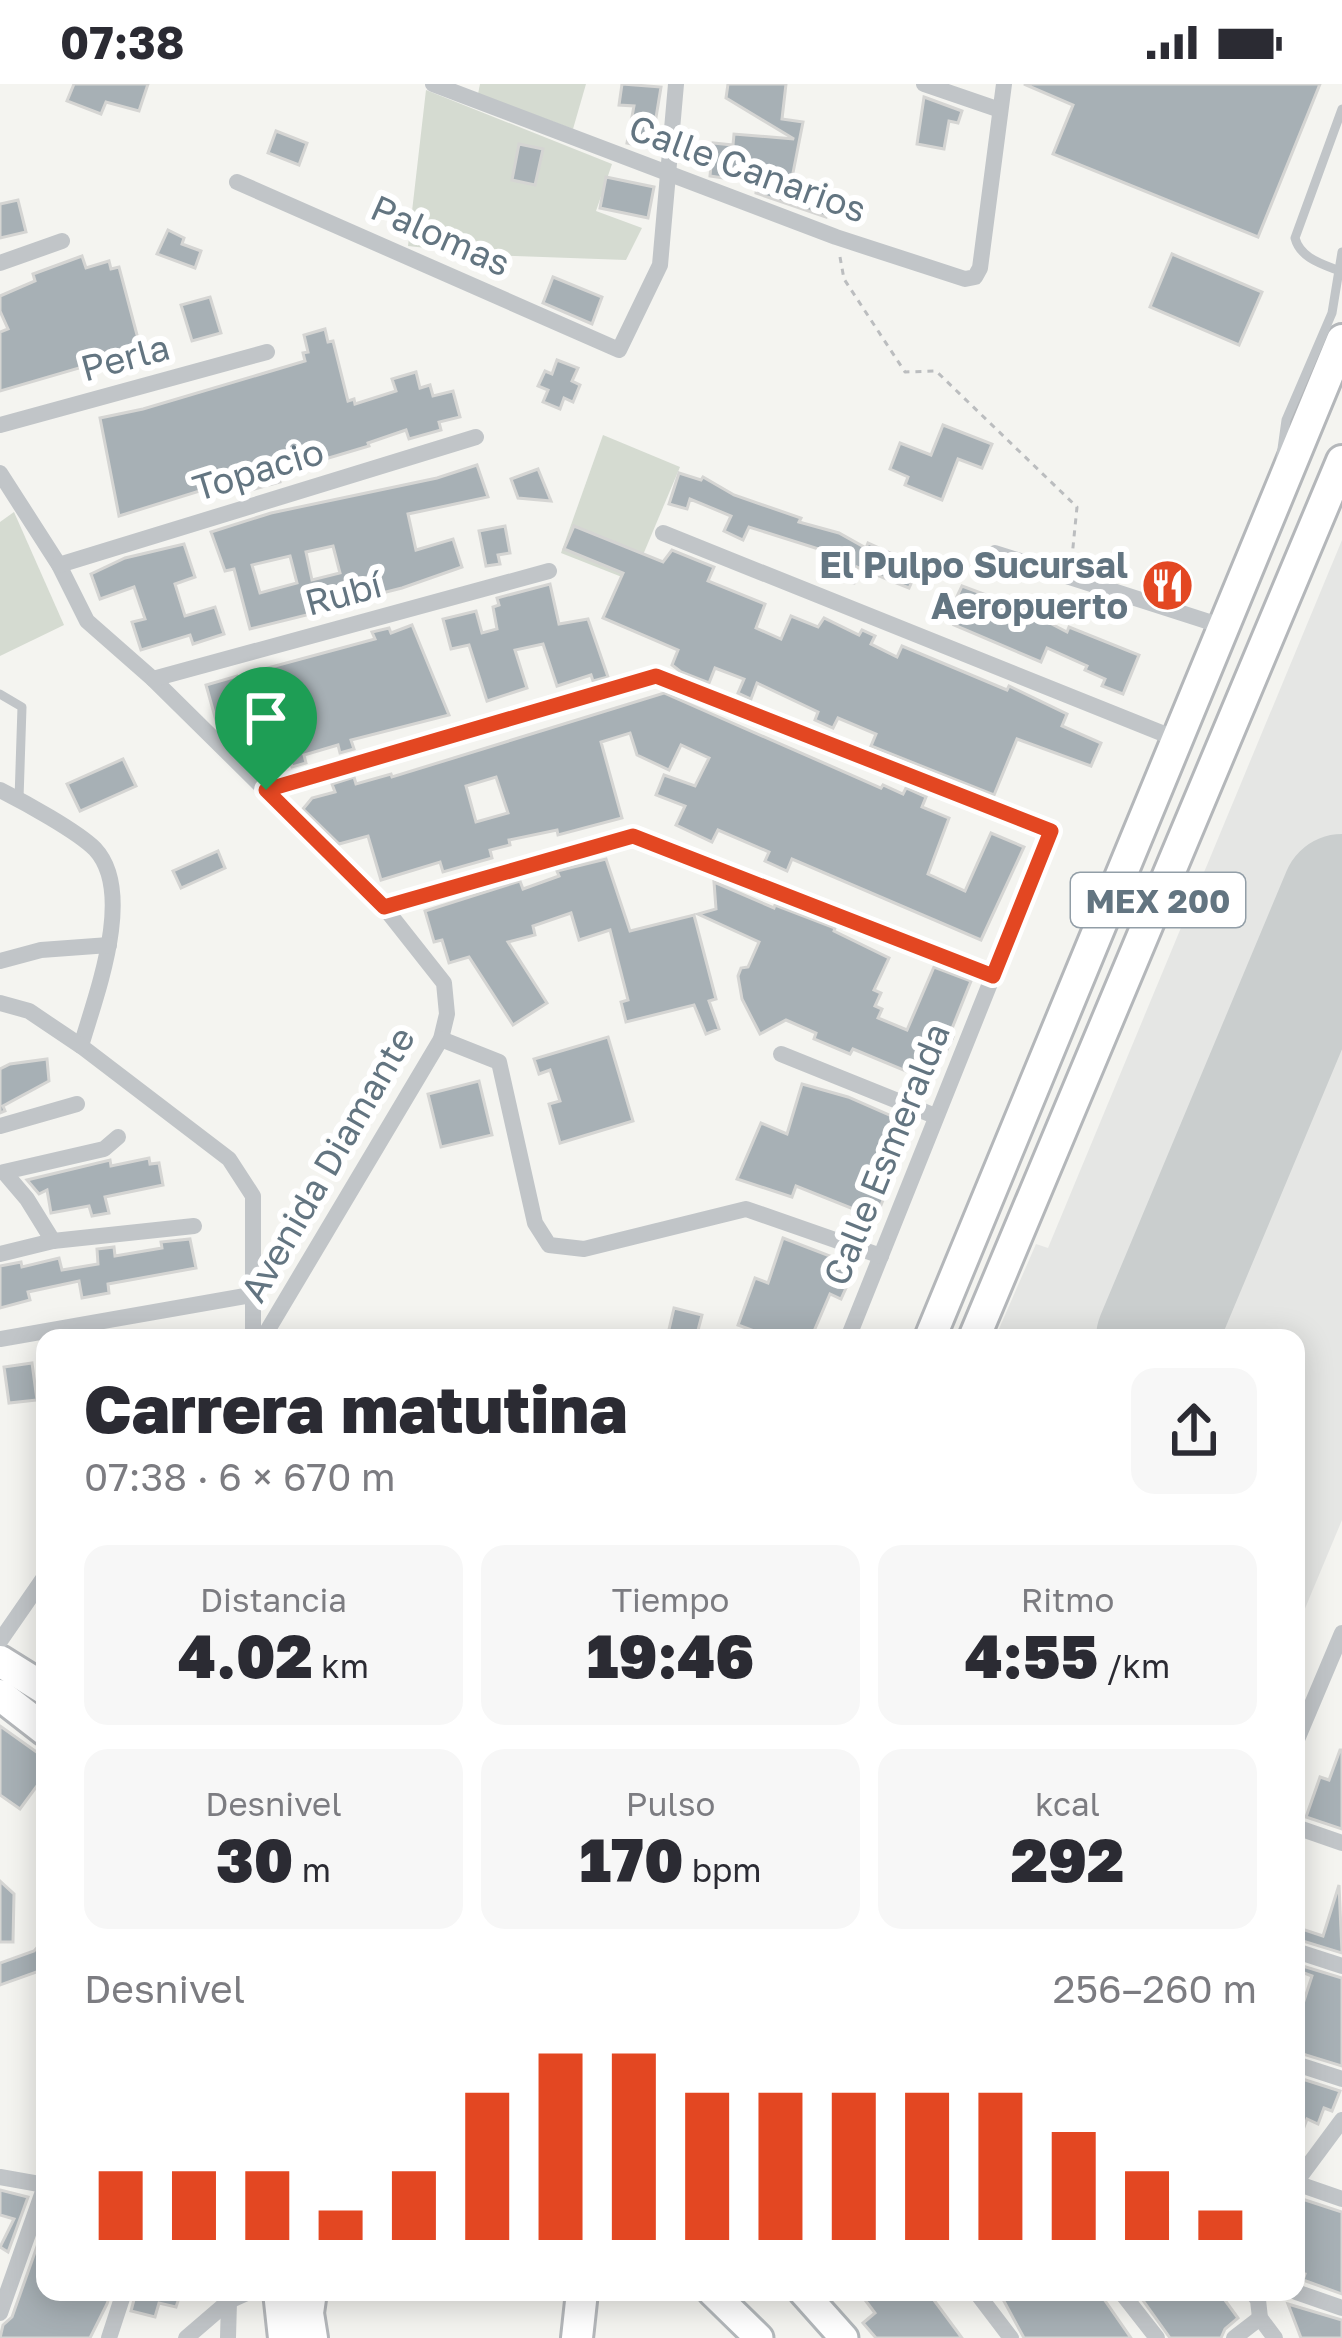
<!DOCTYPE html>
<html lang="es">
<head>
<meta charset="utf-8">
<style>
	:root { --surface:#fff; --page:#f7f7f7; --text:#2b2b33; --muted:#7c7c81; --accent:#e34722 }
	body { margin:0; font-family:"Golos Text",sans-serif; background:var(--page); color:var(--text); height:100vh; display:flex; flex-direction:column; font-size:45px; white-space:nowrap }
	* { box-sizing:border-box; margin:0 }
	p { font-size:39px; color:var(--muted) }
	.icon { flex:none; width:66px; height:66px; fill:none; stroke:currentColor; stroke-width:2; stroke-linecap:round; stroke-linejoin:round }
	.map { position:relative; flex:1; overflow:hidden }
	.panel { position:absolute; left:36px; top:1245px; width:1269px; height:972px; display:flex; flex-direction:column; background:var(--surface); border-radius:24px; box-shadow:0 6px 30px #0003 }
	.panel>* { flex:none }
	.pin { position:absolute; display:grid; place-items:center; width:102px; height:102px; color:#fff; margin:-123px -51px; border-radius:50% 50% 50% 0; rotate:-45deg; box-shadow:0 0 12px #0007 }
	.pin .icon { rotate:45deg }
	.round { display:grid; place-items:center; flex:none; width:126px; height:126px; border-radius:24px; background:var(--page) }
	.head { display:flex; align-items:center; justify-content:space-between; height:204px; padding:0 48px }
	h1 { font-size:66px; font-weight:800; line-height:90px }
	.metrics { display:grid; grid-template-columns:repeat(3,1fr); gap:18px; height:204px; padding:12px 48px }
	.metrics div { display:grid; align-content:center; border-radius:24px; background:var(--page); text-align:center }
	.metrics b { font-size:60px; font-weight:800 }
	.metrics small { font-size:33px; font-weight:400 }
	.metrics p { font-size:33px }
	.chart { height:336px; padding:24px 48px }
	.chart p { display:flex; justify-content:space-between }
	.chart svg { width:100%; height:216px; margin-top:12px; stroke:var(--accent); stroke-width:6 }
	.status { display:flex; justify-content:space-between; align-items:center; height:84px; padding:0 60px; background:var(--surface); direction:ltr }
	.status svg { height:33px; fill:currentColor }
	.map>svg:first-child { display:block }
</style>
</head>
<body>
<div class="status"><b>07:38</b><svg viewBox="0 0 49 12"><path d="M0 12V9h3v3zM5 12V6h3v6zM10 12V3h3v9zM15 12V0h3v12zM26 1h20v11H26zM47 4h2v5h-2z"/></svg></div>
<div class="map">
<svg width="1342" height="2254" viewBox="0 0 1342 2254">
	<rect width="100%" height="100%" fill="#f4f4f0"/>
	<path fill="#e5e6e4" d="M 1342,456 L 1342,1436 L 1296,1546 L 1296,1254 L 995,1254 L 1036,1160 L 1048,1164 Z"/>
	<g fill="#d5dbd1">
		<path d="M 480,0 L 586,0 L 573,45 L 478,10 Z"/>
		<path d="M 426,6 L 612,80 L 596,127 L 642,144 L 626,176 L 490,171 L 408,162 Z"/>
		<path d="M 603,351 L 680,383 L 632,497 L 561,469 Z"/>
		<path d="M 14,428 L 64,541 L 0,572 L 0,438 Z"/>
	</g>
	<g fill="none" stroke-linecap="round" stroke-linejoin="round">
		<path stroke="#cacece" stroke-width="120" d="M 1156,1254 L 1342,810"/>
	</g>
	<g fill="#a7b0b5" stroke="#d5d5d3" stroke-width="3" fill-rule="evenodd">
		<path d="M 74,0 L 148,0 L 139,27 L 106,18 L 101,30 L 67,17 Z"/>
		<path d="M 622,0 L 661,3 L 651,64 L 627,59 L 634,22 L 619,21 Z"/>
		<path d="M 728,0 L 786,0 L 782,35 L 803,38 L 791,99 L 831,108 L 826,133 L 756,109 L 757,99 L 710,92 L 713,59 L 733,61 L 734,50 L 794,55 L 726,14 Z"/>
		<path d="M 1024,0 L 1320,0 L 1258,153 L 1053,70 L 1073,21 Z"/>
		<path d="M 924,13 L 962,27 L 958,39 L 949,37 L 944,65 L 917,60 Z"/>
		<path d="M 276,47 L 307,59 L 299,81 L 268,69 Z"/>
		<path d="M 519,60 L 543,65 L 535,101 L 512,96 Z"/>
		<path d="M 606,93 L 654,103 L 648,134 L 600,124 Z"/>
		<path d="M 18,116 L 26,148 L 0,154 L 0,120 Z"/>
		<path d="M 168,146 L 184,154 L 182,160 L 201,167 L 195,184 L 157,170 Z"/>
		<path d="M 1172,170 L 1262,208 L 1239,261 L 1150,223 Z"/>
		<path d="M 82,172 L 86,184 L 109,177 L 111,185 L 119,183 L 141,266 L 0,307 L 0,248 L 8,245 L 0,227 L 0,212 L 35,197 L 33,190 Z"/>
		<path d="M 553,193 L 602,213 L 592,240 L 543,219 Z"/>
		<path d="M 210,213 L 221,249 L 192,257 L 181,221 Z"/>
		<path d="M 325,245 L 328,258 L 333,257 L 348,317 L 354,315 L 355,320 L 396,307 L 392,295 L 416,288 L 420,304 L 430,301 L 433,312 L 453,307 L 460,333 L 439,338 L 441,346 L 409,355 L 406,346 L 368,359 L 369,362 L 278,389 L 280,398 L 251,406 L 248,392 L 119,432 L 100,334 L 143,325 L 305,277 L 303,269 L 308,268 L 304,251 Z"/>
		<path d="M 557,276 L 578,284 L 572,297 L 580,301 L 573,318 L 564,314 L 560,325 L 543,318 L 548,306 L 538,302 L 545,287 L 552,290 Z"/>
		<path d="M 943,341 L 992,360 L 982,384 L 958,375 L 942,416 L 905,401 L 908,393 L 890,385 L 900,359 L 931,371 Z"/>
		<path d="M 477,381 L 488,413 L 408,430 L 416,466 L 453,455 L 462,483 L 402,504 L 334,521 L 335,524 L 250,545 L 234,485 L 225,487 L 211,448 L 271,429 L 437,394 ZM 333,462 L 340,489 L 312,496 L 306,468 ZM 290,472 L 297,499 L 260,509 L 252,481 Z"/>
		<path d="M 538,385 L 551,417 L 518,414 L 511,395 Z"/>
		<path d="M 679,389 L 701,396 L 703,393 L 734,411 L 801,434 L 799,438 L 839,449 L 866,464 L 868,459 L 919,482 L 909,504 L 857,483 L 854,499 L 838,495 L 844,473 L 749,443 L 743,456 L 724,447 L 731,432 L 690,415 L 687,425 L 669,420 Z"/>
		<path d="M 505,442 L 510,469 L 498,471 L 500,480 L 486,482 L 479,447 Z"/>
		<path d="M 574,442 L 663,478 L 672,466 L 714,483 L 708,497 L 765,520 L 756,544 L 781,555 L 791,532 L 818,543 L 824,534 L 859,551 L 862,546 L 875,552 L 871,560 L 897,573 L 902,562 L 1007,606 L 1009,602 L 1067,630 L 1062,642 L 1101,659 L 1091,682 L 1017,655 L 994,711 L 871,662 L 876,650 L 838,634 L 833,644 L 815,636 L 818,628 L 757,599 L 751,615 L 738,609 L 744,595 L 715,584 L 709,599 L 681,588 L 672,581 L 678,566 L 603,534 L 623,489 L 564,465 Z"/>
		<path d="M 184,460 L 195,493 L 175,500 L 185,532 L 215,523 L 224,550 L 193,560 L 190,551 L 141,566 L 132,538 L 145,535 L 134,503 L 100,515 L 91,490 L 125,474 Z"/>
		<path d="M 550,500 L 559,540 L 588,535 L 608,593 L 593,597 L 591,591 L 557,602 L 543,560 L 515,566 L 527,604 L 487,617 L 469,561 L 451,565 L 443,535 L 476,527 L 482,549 L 497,545 L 493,523 L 499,521 L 497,514 Z"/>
		<path d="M 962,502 L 1021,524 L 1067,548 L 1069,543 L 1139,571 L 1123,610 L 1102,602 L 1105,595 L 1085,586 L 1087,582 L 1047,564 L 1041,578 L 954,541 L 960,528 L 951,525 Z"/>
		<path d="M 412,541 L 449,631 L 351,656 L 354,665 L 340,669 L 338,661 L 304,671 L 306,679 L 292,683 L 287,668 L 257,677 L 253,666 L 245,668 L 217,640 L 206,601 L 237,592 L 249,629 L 270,623 L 260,586 L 375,555 L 372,548 L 389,544 L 391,549 Z"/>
		<path d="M 664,609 L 881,704 L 883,701 L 903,710 L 906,704 L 926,713 L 922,723 L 949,734 L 928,790 L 965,807 L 991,749 L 1024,763 L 981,856 L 792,775 L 787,787 L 765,777 L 769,768 L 718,746 L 712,758 L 676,741 L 685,722 L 656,711 L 664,691 L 695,702 L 709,674 L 681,661 L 669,686 L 637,671 L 630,649 L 601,658 L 622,734 L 558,751 L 557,746 L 509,756 L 510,761 L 490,766 L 492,774 L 443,788 L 440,778 L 381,796 L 368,752 L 339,760 L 303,725 L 312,714 L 335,708 L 332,700 L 354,693 L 356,700 L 391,690 L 392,693 ZM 496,693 L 508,729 L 476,738 L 466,702 Z"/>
		<path d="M 123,675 L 136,702 L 80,727 L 67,700 Z"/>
		<path d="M 218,767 L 225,784 L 181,804 L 173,787 Z"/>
		<path d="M 606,775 L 630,847 L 694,831 L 716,915 L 709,917 L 719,945 L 706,950 L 694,921 L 626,938 L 621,918 L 628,916 L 610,846 L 579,856 L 571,829 L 533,842 L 535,851 L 508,858 L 547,919 L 513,941 L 469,873 L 449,879 L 442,856 L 434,858 L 425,827 L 520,797 L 523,805 L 559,792 L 557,787 Z"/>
		<path d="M 714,798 L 774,824 L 775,821 L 835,844 L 834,847 L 889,874 L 874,906 L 881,909 L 875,922 L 882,925 L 878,934 L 907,946 L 934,883 L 971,897 L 949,952 L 953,953 L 933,996 L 924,992 L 921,999 L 909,994 L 911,989 L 853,965 L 850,970 L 814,955 L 816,949 L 786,936 L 760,950 L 742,915 L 738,892 L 741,884 L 748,883 L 759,858 L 698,830 L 716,825 Z"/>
		<path d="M 608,953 L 633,1037 L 560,1059 L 549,1020 L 560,1017 L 550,986 L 539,990 L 534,975 Z"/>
		<path d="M 47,975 L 49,997 L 3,1022 L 5,1027 L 0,1029 L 0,985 L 10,980 Z"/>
		<path d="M 479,997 L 492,1051 L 441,1063 L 428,1010 Z"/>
		<path d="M 802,1000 L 848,1013 L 912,1041 L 876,1134 L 796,1102 L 792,1113 L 737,1095 L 761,1039 L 787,1050 Z"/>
		<path d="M 149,1074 L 150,1080 L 159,1079 L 163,1101 L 105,1113 L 109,1129 L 92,1132 L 89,1122 L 51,1129 L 47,1106 L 39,1110 L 27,1096 L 110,1076 L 111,1082 Z"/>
		<path d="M 783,1154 L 856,1182 L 841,1215 L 830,1210 L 811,1254 L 773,1254 L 738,1241 L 755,1194 L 768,1199 Z"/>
		<path d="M 190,1155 L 196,1184 L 108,1200 L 109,1209 L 82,1214 L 79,1197 L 28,1208 L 30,1216 L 0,1224 L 0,1182 L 21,1178 L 22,1183 L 59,1174 L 62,1186 L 98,1180 L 97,1165 L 114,1163 L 115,1172 L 162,1164 L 161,1158 Z"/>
		<path d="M 674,1224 L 702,1231 L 696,1254 L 667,1254 Z"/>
		<path d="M 32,1279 L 37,1316 L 9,1319 L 4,1283 Z"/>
		<path d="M 0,1642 L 45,1674 L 45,1691 L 20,1725 L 0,1711 Z"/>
		<path d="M 1340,1666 L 1342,1666 L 1342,1745 L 1306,1733 L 1320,1693 L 1329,1696 Z"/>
		<path d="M 0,1797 L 14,1810 L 13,1858 L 0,1858 Z"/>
		<path d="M 1339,1801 L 1342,1869 L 1296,1855 L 1296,1843 L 1323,1852 Z"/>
		<path d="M 45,1855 L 45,1885 L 0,1901 L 0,1879 L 34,1867 Z"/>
		<path d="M 1296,1880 L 1342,1894 L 1342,1982 L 1296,1968 L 1296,1918 L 1303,1920 L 1312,1892 L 1296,1886 Z"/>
		<path d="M 1296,1993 L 1340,2007 L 1332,2027 L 1324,2024 L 1318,2040 L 1307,2035 L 1297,2062 Z"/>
		<path d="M 0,2106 L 28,2113 L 8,2168 L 0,2163 L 14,2135 L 0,2131 Z"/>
		<path d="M 1296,2113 L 1342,2128 L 1342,2210 L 1303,2196 L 1305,2190 L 1296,2187 Z"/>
		<path d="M 45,2140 L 45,2208 L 111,2208 L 107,2220 L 90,2254 L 0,2254 L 3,2241 L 12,2233 Z"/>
		<path d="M 136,2208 L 181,2208 L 176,2223 L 159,2219 L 155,2233 L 131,2227 Z"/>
		<path d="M 859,2208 L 928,2208 L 962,2254 L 876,2254 L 863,2239 L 875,2229 Z"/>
		<path d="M 999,2208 L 1099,2208 L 1131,2254 L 1024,2254 Z"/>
		<path d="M 1137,2208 L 1219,2208 L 1238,2234 L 1225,2245 L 1221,2254 L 1170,2254 Z"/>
		<path d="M 1288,2220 L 1342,2236 L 1342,2254 L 1301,2254 Z"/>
	</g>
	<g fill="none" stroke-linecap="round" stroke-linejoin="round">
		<defs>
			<g id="primary">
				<path d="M 712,2208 L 759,2254"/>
				<path d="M 803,2208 L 844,2254"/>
			</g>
			<g id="highway">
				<path d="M 930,1254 L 1342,256"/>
				<path d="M 974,1254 L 1342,377"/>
				<path d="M 0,1577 L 45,1605"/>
				<path d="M 0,1611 L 45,1646"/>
				<path d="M 279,2208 L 284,2254"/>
				<path d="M 311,2208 L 308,2229 L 312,2254"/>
				<path d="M 577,2254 L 582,2208"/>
			</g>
		</defs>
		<use href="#primary" stroke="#b2b7ba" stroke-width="33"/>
		<use href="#highway" stroke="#b4b7ba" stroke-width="36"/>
		<path stroke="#bbbdbf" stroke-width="3" stroke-dasharray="6 6" stroke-linecap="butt" d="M 840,173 L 844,195 L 905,288 L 936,287 L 1077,423 L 1072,473"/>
		<g stroke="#c1c5c8" stroke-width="9">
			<path d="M 1337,186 C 1319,179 1300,173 1295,154 L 1342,25"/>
			<path d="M 1280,379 L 1286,336 L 1332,229 L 1342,168"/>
			<path d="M 0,610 L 22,623 L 19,715"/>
		</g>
		<g stroke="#c1c5c8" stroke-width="16">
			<path d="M 433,0 L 836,153 L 965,195 L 975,193 L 980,184 L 1004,0"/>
			<path d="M 924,0 L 1000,26"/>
			<path d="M 237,98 L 619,266 L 660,181 L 676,0"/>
			<path d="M 0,179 L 62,157"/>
			<path d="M 0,341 L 267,268"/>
			<path d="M 0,389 L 59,481 L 87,537 L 153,595 L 384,823 L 444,899 L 447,930 L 441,955 L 263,1254"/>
			<path d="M 663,449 L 1179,656"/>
			<path d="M 995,469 L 1225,543"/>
			<path d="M 59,481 L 476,353"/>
			<path d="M 153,595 L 549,487"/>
			<path d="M 0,706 C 24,718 77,747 95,765 C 136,809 95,913 81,962 L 229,1075 L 253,1112 L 253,1254"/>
			<path d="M 265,706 L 656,592 L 1051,747 L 848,1254"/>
			<path d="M 384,823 L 633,752 L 993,892"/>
			<path d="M 0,877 L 41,866 L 109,861"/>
			<path d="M 0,919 L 29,927 L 81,962"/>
			<path d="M 441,955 L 499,978 L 535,1139 L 549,1161 L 584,1165 L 746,1125 L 881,1172"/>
			<path d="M 781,970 L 935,1032"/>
			<path d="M 0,1042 L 77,1020"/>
			<path d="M 53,1157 L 27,1115 L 4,1088 L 104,1065 L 118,1053"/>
			<path d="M 0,1170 L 53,1157 L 194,1142"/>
			<path d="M 0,1255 L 251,1211"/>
			<path d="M 0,1557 L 45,1492"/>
			<path d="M 1296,1658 L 1342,1549"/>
			<path d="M 1296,1743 L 1342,1759"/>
			<path d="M 1296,1867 L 1342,1882"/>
			<path d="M 1296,1980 L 1342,1995"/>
			<path d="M 0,2093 L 45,2101"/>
			<path d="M 1296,2098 L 1342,2036"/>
			<path d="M 1296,2099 L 1342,2115"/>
			<path d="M 976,2208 L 1011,2254"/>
			<path d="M 1121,2208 L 1157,2254"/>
			<path d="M 1252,2208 L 1258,2216 L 1260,2234 L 1275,2254"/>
			<path d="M 1296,2208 L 1342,2224"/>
			<path d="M 0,2229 L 45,2102"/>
			<path d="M 109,2254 L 124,2208"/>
			<path d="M 186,2254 L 229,2217 L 249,2208"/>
			<path d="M 228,2254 L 229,2217"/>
			<path d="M 1234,2254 L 1260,2234"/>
		</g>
		<use href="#primary" stroke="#fff" stroke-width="27"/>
		<use href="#highway" stroke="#fff" stroke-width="30"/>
	</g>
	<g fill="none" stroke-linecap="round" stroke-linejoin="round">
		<defs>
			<path id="route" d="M 656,592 L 1051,747 L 993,892 L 633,752 L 384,823 L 266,706 Z"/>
		</defs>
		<use href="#route" stroke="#fff" stroke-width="24"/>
		<use href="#route" stroke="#e34722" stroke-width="15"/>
	</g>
	<defs>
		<symbol id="restaurant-disc" viewBox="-11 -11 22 22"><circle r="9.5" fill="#e34722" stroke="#fff"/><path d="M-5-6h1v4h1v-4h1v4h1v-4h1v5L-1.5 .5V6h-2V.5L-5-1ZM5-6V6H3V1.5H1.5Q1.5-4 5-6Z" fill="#fff"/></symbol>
	</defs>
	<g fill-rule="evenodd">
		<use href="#restaurant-disc" x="1138" y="472" width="59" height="59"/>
	</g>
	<g text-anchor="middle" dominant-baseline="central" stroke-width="12" stroke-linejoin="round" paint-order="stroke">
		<rect fill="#fff" stroke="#929ea7" stroke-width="3" x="1071" y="789" width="174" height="54" rx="9"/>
		<g font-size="33" font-weight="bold" fill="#637581">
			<text x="1158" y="816">MEX 200</text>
		</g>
		<g font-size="36" fill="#637581" stroke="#fff">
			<text transform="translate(748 84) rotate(20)">Calle Canarios</text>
			<text transform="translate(441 151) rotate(24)">Palomas</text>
			<text transform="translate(125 273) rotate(-15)">Perla</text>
			<text transform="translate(258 385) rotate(-17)">Topacio</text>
			<text transform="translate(343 509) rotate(-15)">Rubí</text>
			<text transform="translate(886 1070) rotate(-68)">Calle Esmeralda</text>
			<text transform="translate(327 1080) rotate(-60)">Avenida Diamante</text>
		</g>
		<g font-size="36" font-weight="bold" fill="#637581" stroke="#fff" text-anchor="end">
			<text x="1128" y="480">El Pulpo Sucursal<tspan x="1128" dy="41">Aeropuerto</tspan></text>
		</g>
	</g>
</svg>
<div class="pin" style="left:266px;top:706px;background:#1e9e55"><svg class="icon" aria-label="arrive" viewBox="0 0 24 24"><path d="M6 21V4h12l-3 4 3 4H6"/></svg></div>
<section class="panel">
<div class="head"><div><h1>Carrera matutina</h1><p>07:38 · 6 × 670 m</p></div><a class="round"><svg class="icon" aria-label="share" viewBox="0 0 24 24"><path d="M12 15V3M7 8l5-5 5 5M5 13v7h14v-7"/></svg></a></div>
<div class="metrics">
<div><p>Distancia</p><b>4.02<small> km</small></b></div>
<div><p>Tiempo</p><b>19:46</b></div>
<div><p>Ritmo</p><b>4:55<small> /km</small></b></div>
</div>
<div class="metrics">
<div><p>Desnivel</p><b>30<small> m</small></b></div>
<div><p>Pulso</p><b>170<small> bpm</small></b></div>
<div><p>kcal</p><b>292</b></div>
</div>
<div class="chart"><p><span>Desnivel</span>256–260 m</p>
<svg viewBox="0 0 160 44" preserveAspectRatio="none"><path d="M5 44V30M15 44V30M25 44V30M35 44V38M45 44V30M55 44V14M65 44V6M75 44V6M85 44V14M95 44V14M105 44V14M115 44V14M125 44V14M135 44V22M145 44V30M155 44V38"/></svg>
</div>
</section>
</div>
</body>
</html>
